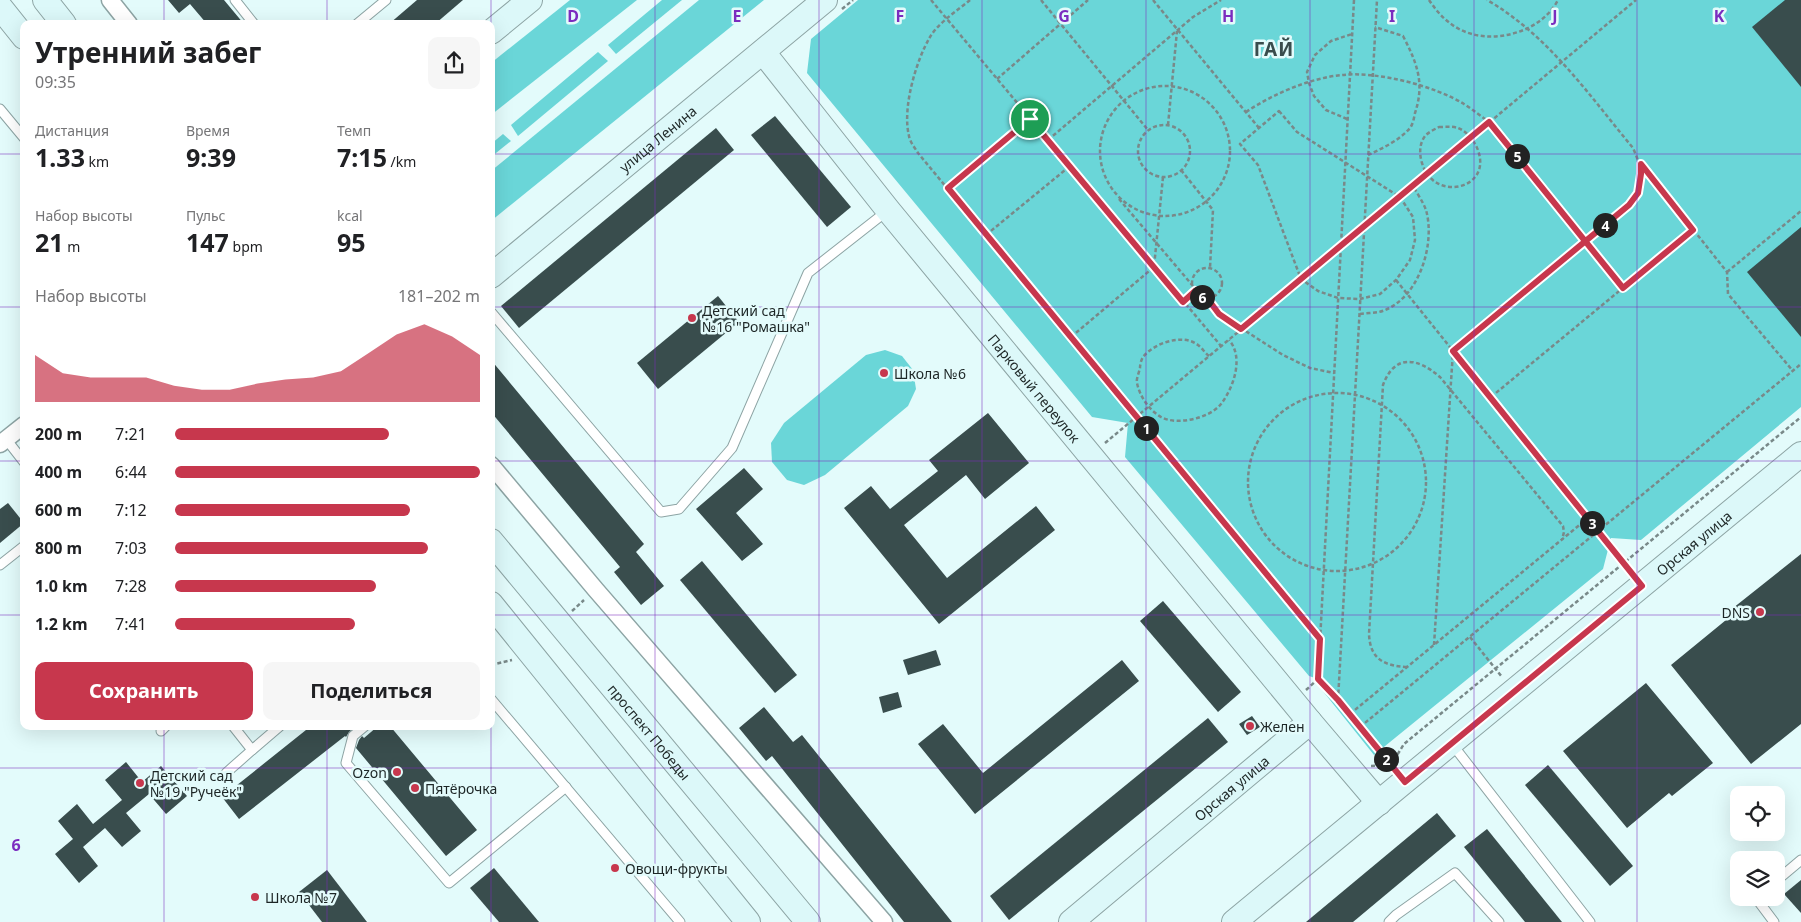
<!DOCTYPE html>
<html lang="ru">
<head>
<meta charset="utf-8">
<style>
	:root { --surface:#fff; --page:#f6f6f6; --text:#202124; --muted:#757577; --accent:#c7374d }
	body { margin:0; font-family:"Noto Sans",sans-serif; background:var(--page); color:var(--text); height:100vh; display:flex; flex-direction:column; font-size:19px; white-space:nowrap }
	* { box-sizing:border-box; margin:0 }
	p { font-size:16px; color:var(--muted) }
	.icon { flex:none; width:28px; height:28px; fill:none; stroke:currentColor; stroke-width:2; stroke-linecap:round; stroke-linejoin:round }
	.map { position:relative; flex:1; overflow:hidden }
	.details { position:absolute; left:20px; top:20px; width:475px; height:710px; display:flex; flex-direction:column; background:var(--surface); border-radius:10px; box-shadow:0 5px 20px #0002 }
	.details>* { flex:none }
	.controls { position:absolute; left:1730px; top:786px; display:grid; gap:10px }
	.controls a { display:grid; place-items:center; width:55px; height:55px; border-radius:10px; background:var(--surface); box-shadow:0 5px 20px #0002; font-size:25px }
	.pin { position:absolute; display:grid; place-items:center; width:42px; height:42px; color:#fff; margin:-21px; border:2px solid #fff; border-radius:50%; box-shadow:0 1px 5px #0007 }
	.km { position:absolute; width:25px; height:25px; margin:-12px; border-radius:50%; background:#222; color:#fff; font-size:14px; line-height:25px; text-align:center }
	.round { display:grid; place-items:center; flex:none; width:52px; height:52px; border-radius:10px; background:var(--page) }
	.overview { display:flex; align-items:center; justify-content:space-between; height:85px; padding:0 15px }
	h1 { font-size:28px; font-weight:700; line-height:38px }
	.stats { display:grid; grid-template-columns:repeat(3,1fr); gap:8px; height:85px; padding:5px 15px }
	.stats div { display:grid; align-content:center }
	.stats b { font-size:25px; font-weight:700 }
	.stats small { font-size:14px; font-weight:400 }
	.stats p { font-size:14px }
	.chart { height:140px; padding:10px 15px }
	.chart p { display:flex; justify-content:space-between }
	.chart svg { width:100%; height:90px; margin-top:5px; fill:var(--accent); opacity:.7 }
	.cta { display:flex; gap:10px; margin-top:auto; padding:10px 15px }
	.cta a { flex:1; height:58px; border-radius:10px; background:var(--accent); color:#fff; font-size:20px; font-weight:700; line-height:58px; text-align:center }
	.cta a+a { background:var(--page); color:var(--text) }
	ul { padding:0 15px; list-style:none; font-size:16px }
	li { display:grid; grid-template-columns:80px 60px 1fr; align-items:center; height:38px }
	li i { height:12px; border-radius:6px; background:var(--accent) }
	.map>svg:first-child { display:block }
</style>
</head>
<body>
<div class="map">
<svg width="1801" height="922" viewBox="0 0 1801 922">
	<rect width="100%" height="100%" fill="#e3fbfb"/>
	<g fill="#6ad6d8">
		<path d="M 570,0 L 637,0 L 491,115 L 491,63 Z"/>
		<path d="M 662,0 L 682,0 L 616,54 L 608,45 Z"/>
		<path d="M 699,0 L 764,0 L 491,221 L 491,171 Z"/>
		<path d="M 858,0 L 1801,0 L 1801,407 L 1641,540 L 1611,538 L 1603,569 L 1374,755 L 1322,690 L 1318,679 L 1309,676 L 1125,457 L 1128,423 L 1092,417 L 807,73 L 811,39 Z"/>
		<path d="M 598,52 L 608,61 L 518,136 L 511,125 Z"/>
		<path d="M 503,134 L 511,141 L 491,157 L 491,144 Z"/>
		<path d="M 885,350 L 902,356 L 913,370 L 916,389 L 908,406 L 825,475 L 804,485 L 787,480 L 772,462 L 771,443 L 784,423 L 866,355 Z"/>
	</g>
	<g fill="#394d4d">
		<path d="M 168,0 L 224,0 L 244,24 L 207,24 L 190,4 L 179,13 Z"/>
		<path d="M 417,0 L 463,0 L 435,24 L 389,24 Z"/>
		<path d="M 1785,0 L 1801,0 L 1801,87 L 1752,27 Z"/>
		<path d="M 775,116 L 851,207 L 827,227 L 751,135 Z"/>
		<path d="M 716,128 L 734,150 L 519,328 L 501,306 Z"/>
		<path d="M 1801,227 L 1801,337 L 1747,272 Z"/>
		<path d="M 718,296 L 739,322 L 658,389 L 637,363 Z"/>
		<path d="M 491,360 L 644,544 L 636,552 L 664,586 L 641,605 L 614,572 L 620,567 L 491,412 Z"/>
		<path d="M 988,413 L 1029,463 L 985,499 L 966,475 L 904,525 L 947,578 L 1036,506 L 1055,530 L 939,624 L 844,508 L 871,486 L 890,509 L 938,471 L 929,460 Z"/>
		<path d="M 744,468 L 763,489 L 736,513 L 763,544 L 742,561 L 696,509 Z"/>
		<path d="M 8,503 L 24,523 L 0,543 L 0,509 Z"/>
		<path d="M 1801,554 L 1801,724 L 1751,764 L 1671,665 L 1726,620 L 1723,616 Z"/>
		<path d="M 702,561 L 797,675 L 775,693 L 680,580 Z"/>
		<path d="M 1163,601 L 1241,692 L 1218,712 L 1140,621 Z"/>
		<path d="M 936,650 L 941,665 L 908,675 L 903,660 Z"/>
		<path d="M 1122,660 L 1139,681 L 975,814 L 918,744 L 943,724 L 983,773 Z"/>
		<path d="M 1646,683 L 1713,763 L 1672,796 L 1669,793 L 1627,828 L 1563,751 Z"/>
		<path d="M 898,692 L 902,707 L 883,713 L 879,697 Z"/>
		<path d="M 764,707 L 793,742 L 802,735 L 952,922 L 904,922 L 772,756 L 766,761 L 739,728 Z"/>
		<path d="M 1252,716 L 1260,727 L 1247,735 L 1239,724 Z"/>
		<path d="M 1208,718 L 1228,742 L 1009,920 L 990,896 Z"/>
		<path d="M 311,726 L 355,726 L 349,732 L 346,737 L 345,736 L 239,819 L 222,797 Z"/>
		<path d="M 378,726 L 390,726 L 477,830 L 446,856 L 356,748 L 359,740 L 362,736 L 364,738 Z"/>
		<path d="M 126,762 L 142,782 L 161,766 L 187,796 L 166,814 L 149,794 L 126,813 L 141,831 L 122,847 L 105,828 L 83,847 L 98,866 L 79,883 L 55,854 L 73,839 L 58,821 L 77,804 L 93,824 L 122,800 L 105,780 Z"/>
		<path d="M 1548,765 L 1633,866 L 1610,886 L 1525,785 Z"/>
		<path d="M 1437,813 L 1456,836 L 1353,922 L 1306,922 Z"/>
		<path d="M 1487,829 L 1562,922 L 1525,922 L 1464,847 Z"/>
		<path d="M 494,868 L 539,922 L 499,922 L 470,888 Z"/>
		<path d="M 327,870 L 367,922 L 322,922 L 299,892 Z"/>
		<path d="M 1801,880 L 1801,913 L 1784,894 Z"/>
	</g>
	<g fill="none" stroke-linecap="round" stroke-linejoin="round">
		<defs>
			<g id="lane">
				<path d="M 235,0 L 254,24"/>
				<path d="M 357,24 L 386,0"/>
				<path d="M 0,109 L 24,138"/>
				<path d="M 491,312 L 661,512 L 679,509 L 732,448 L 808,273 L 887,211"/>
				<path d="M 6,439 L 24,462"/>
				<path d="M 0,565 L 24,546"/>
				<path d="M 491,699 L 680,922"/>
				<path d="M 233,726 L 252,750 L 280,726"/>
				<path d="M 365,726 L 353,736 L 346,763 L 449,883 L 566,787"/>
				<path d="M 161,731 L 166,726"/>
				<path d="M 1452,744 L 1590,922"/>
				<path d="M 226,773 L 252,750"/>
				<path d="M 1776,881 L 1801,860"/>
				<path d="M 1756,898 L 1774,922"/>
				<path d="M 1389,922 L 1396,915 L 1455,873 L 1499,922"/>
			</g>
			<g id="street">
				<path d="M 110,0 L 129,24"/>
				<path d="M 0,444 L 24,425"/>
				<path d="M 491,465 L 596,590 L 884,922"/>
			</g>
			<g id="secondary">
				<path d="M 45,0 L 64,24"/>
				<path d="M 0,7 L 24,37"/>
				<path d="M 491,32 L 530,0"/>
				<path id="s1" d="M 763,52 L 888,210 L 1310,722 L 1379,803"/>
				<path id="s2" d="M 491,276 L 825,0"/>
				<path id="s3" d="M 491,541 L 808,922"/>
				<path d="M 491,604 L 748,922"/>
				<path id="s4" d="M 1071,922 L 1310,722"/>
				<path id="s5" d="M 1234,922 L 1801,454"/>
			</g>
		</defs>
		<use href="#lane" stroke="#8da4a4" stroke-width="11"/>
		<use href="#street" stroke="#8da4a4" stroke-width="19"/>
		<use href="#secondary" stroke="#8da4a4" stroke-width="26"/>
		<g stroke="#798989" stroke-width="2.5" stroke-dasharray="4 2.5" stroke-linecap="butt">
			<path d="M 931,0 L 1221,346"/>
			<path d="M 970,0 C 957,11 939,22 930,37 C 916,61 902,108 909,136 C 910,142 915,148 918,153 L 1320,639"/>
			<path d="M 1041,0 L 1148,130"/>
			<path d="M 1153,0 L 1259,128"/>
			<path d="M 1429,0 C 1437,12 1446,22 1459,29 C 1491,46 1541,33 1558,0"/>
			<path d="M 842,9 L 853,0"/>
			<path d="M 997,79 L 1088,0"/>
			<circle cx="1165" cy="151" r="65"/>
			<path d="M 1279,111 L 1297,132 L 1400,197 L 1413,217 L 1415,240 L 1410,260 L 1396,280 L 1380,294 L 1360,299 L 1338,298 L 1318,291 L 1301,279 L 1258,165 L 1240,144 Z"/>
			<path d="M 1246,112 C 1273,94 1310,78 1342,75 C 1377,71 1435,86 1464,104 C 1473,110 1481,116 1489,122 L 1623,287"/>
			<path d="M 1347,119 L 1326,110 L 1314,96 L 1309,83 L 1307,72 L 1315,55 L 1331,41 L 1352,34"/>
			<circle cx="1164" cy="151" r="26"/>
			<path d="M 1168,125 L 1177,31"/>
			<path d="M 1439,127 C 1444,127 1453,126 1458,128 C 1473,134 1484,155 1479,170 C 1473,187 1451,191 1437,183 C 1422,175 1414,148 1426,135 C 1429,132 1435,129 1439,127 Z"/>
			<path d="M 1048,140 L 1193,17 L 1221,0"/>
			<path d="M 1368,155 C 1383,148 1400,140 1410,128 C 1413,124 1414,118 1415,113 C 1425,83 1417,63 1403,36 L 1375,27"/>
			<path d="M 1641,164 L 1727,272 L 1728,294 L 1793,371"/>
			<path d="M 1181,170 L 1213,210 L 1210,268"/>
			<path d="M 947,188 L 1030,119"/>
			<path d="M 1119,199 L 1193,286"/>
			<path d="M 986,235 L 1070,166"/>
			<circle cx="1207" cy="283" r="15"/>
			<path d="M 1727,272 L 1801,211"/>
			<path d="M 1396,280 L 1630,571"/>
			<path d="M 1207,298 L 1219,314 L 1283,355 L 1310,368 L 1334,373"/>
			<path d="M 1183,302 L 1195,291"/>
			<path d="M 1360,314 C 1366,313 1373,313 1379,312 C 1418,302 1436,245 1426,210 C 1423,202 1417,193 1413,186"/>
			<path d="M 1071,337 L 1154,267 L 1163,177"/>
			<path d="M 1209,356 C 1205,353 1202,348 1198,345 C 1183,333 1154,343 1143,357 C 1141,360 1140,365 1140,368 C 1139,373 1136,379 1137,383 C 1140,397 1149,410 1161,417 C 1177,426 1210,418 1221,404 C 1234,387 1244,357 1229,340"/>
			<circle cx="1337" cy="482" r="89"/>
			<path d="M 1491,397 L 1693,230"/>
			<path d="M 1105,443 L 1636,0"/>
			<path d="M 572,611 L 584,600"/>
			<path d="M 1470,637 L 1502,677"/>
			<path d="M 1434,645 L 1453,351 L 1629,205 C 1644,184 1643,170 1633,148 C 1589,95 1548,35 1487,0"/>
			<path d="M 491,665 L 512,660"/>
			<path d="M 1407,667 C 1384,666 1370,659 1369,634 L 1383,385 C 1395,353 1418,358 1440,377 L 1563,526 L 1564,532 L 1562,540"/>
			<path d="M 1318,679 L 1354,0"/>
			<path d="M 1306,690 L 1318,679 L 1338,700 L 1392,765"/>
			<path d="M 1338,700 L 1377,0"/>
			<path d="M 1350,714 L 1588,518"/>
			<path d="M 1360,727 L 1801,364"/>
			<path d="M 1371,766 L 1391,765 L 1404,744 L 1801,417"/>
		</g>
		<use href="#lane" stroke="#fff" stroke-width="9"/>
		<use href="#street" stroke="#fff" stroke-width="16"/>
		<use href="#secondary" stroke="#dcf8f9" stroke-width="24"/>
	</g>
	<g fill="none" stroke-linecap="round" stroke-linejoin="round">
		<defs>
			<path id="route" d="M 1030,119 L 948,188 L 1320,639 L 1318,679 L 1338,700 L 1405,782 L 1642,586 L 1453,351 L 1629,205 L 1638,193 L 1641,174 L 1641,164 L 1693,230 L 1623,288 L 1489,122 L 1241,329 L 1219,314 L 1207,298 L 1202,297 L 1195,291 L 1183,302 L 1030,119"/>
		</defs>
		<use href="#route" stroke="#fff" stroke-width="10"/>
		<use href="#route" stroke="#c7374d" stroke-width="6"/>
	</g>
	<path fill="none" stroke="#7b2cbf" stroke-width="1" stroke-opacity="0.55" d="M 164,0 L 164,24M 327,0 L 327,24M 491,0 L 491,24M 655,0 L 655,922M 819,0 L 819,922M 982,0 L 982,922M 1146,0 L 1146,922M 1310,0 L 1310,922M 1474,0 L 1474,922M 1637,0 L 1637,922M 0,154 L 24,154M 491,154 L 1801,154M 0,307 L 24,307M 491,307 L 1801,307M 0,461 L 24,461M 491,461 L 1801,461M 0,615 L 24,615M 491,615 L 1801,615M 164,726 L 164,922M 327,726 L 327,922M 491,726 L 491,922M 0,768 L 1801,768"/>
	<g fill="#c7374d" stroke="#e3fbfb" stroke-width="2">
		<circle cx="692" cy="318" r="5"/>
		<circle cx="884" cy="373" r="5"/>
		<circle cx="1760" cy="612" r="5"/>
		<circle cx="1250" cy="726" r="5"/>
		<circle cx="397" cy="772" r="5"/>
		<circle cx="140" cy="783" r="5"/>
		<circle cx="415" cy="788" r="5"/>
		<circle cx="615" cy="868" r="5"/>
		<circle cx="255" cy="897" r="5"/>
	</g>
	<g text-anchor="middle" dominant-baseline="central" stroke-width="5" stroke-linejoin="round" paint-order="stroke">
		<g font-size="14" fill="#1d2626" stroke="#e3fbfb">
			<text stroke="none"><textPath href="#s2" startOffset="216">улица Ленина</textPath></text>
			<text stroke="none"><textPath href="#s1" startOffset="432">Парковый переулок</textPath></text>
			<text stroke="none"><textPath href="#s5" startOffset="596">Орская улица</textPath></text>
			<text stroke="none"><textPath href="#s3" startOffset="248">проспект Победы</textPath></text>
			<text stroke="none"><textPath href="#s4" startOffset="209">Орская улица</textPath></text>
		</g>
		<g font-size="14" fill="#1d2626" stroke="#e3fbfb" text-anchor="start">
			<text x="702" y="310">Детский сад<tspan x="702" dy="16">№16 "Ромашка"</tspan></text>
			<text x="894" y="373">Школа №6</text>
			<text x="1750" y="612" text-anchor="end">DNS</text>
			<text x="1260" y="726">Желен</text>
			<text x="387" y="772" text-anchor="end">Ozon</text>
			<text x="150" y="775">Детский сад<tspan x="150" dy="16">№19 "Ручеёк"</tspan></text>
			<text x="425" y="788">Пятёрочка</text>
			<text x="625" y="868">Овощи-фрукты</text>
			<text x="265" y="897">Школа №7</text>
		</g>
		<g font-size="19" font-weight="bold" letter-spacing="1" fill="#394d4d" stroke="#e3fbfb">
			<text x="1274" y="49">ГАЙ</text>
		</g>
	</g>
	<g font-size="16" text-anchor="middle" font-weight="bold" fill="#7b2cbf" stroke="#e3fbfb" stroke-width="5" stroke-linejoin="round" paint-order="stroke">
		<text x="573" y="22">D</text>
		<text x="737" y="22">E</text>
		<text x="900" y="22">F</text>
		<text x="1064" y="22">G</text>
		<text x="1228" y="22">H</text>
		<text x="1392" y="22">I</text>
		<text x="1555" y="22">J</text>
		<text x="1719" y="22">K</text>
		<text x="16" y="851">6</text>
	</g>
</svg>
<div class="controls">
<a><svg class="icon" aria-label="locate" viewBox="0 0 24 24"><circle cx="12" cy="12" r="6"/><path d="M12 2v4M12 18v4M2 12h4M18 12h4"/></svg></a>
<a><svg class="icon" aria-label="layers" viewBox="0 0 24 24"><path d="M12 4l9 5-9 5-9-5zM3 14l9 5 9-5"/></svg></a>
</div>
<div class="pin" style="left:1030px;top:119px;background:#1e9e55"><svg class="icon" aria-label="arrive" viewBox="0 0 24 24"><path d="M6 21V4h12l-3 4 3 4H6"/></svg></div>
<b class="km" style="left:1146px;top:428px">1</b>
<b class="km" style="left:1386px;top:759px">2</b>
<b class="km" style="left:1592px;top:523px">3</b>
<b class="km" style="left:1605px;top:225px">4</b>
<b class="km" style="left:1517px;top:156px">5</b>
<b class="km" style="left:1202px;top:297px">6</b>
<section class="details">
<div class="overview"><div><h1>Утренний забег</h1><p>09:35</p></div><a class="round"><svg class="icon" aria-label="share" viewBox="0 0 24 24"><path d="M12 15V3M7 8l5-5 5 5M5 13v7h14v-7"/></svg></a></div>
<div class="stats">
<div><p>Дистанция</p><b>1.33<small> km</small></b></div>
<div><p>Время</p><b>9:39</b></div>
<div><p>Темп</p><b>7:15<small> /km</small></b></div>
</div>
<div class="stats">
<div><p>Набор высоты</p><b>21<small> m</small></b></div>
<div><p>Пульс</p><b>147<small> bpm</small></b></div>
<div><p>kcal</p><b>95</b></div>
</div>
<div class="chart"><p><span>Набор высоты</span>181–202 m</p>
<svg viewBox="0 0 160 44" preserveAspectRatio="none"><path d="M0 44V21L10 30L20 32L30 32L40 32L50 36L60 38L70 38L80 35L90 33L100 32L110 29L120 20L130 11L140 6L150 12L160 21V44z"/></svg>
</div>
<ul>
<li><b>200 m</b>7:21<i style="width:70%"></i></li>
<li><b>400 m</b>6:44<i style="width:100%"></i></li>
<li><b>600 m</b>7:12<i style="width:77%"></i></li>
<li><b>800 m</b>7:03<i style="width:83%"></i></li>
<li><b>1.0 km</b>7:28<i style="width:66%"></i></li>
<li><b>1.2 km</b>7:41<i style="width:59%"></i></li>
</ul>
<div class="cta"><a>Сохранить</a><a>Поделиться</a></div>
</section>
</div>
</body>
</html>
